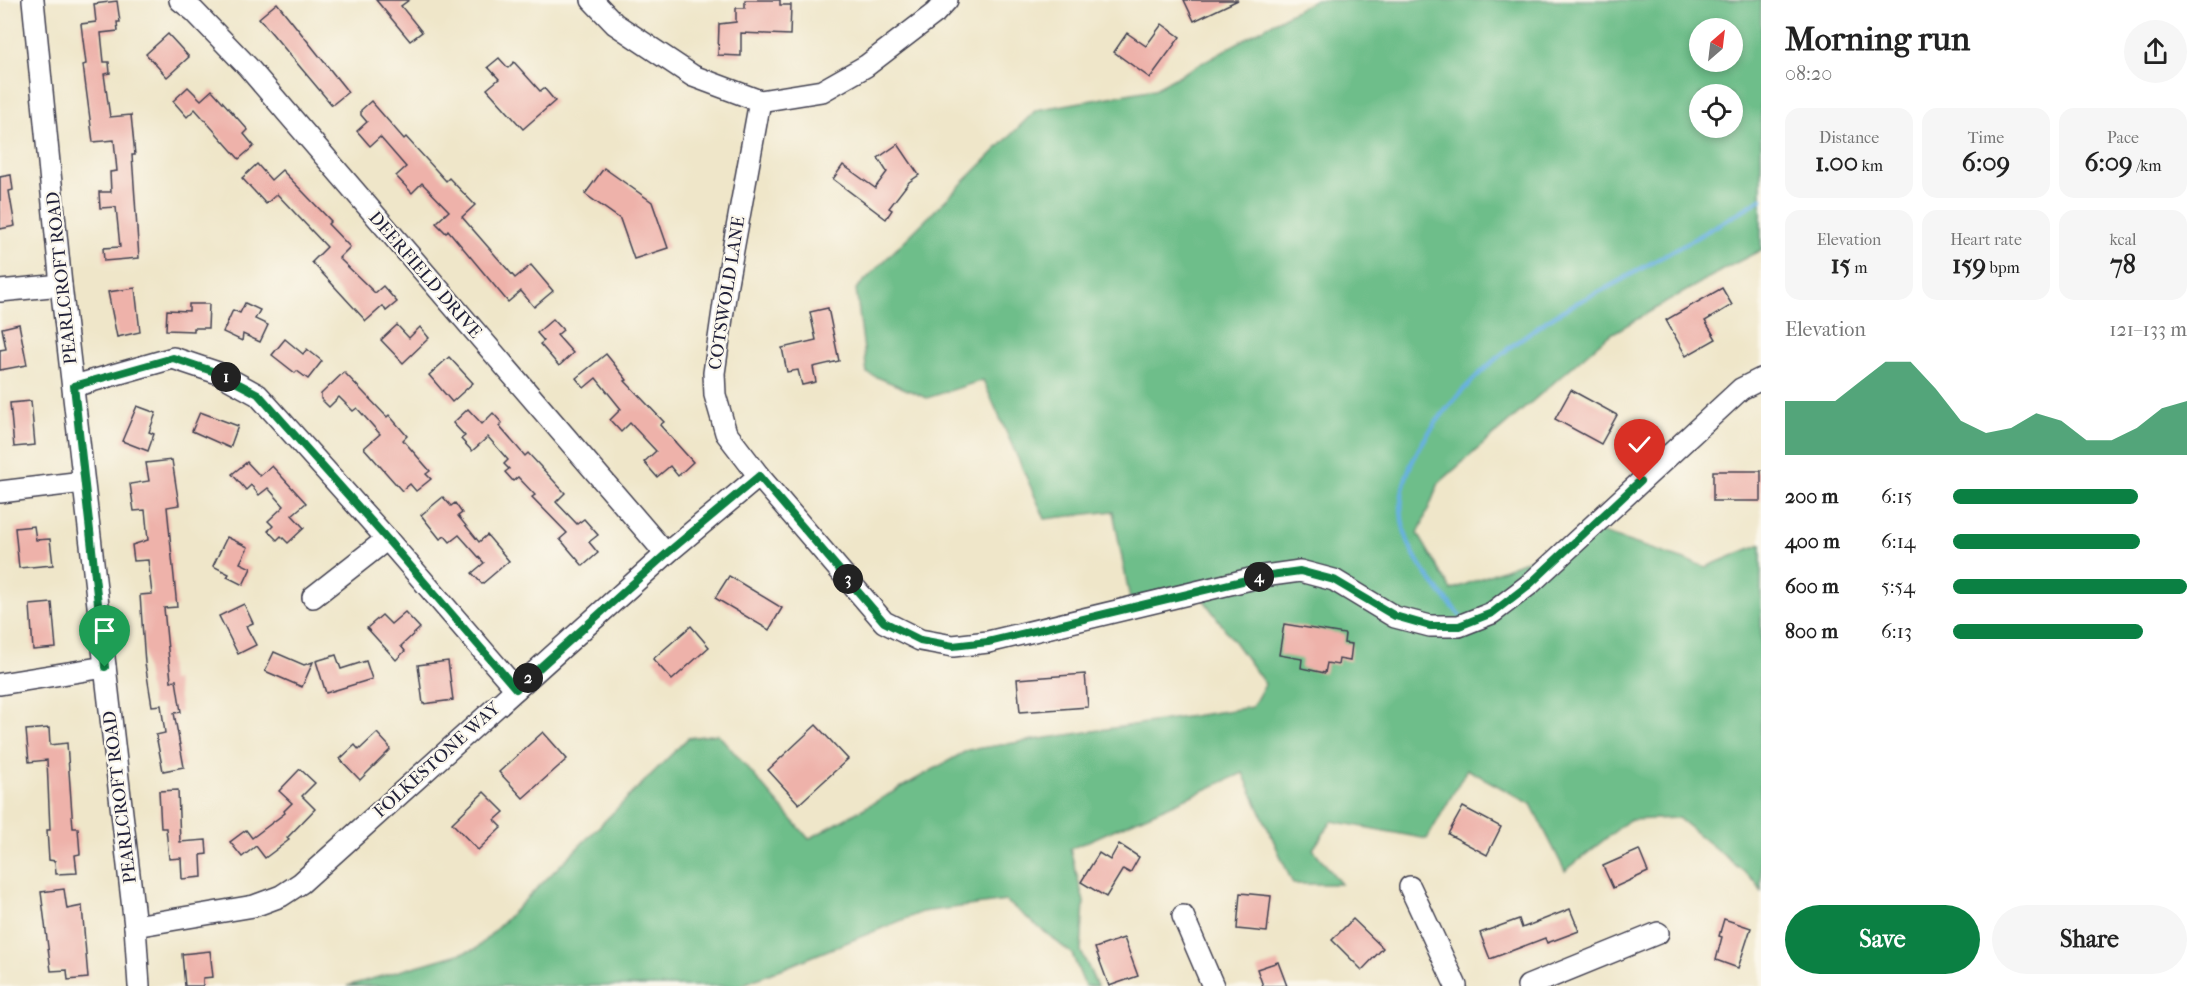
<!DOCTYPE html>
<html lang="en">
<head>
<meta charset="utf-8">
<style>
	:root { --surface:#fff; --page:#f6f6f6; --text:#222; --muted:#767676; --accent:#0b8043 }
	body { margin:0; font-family:"IM FELL French Canon",serif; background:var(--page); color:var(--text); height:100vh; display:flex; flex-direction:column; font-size:22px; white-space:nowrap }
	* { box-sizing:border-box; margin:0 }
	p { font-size:20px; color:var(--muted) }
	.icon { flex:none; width:33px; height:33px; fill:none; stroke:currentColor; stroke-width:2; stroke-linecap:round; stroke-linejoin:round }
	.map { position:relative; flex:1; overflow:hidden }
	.details { display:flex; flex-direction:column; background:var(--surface); width:450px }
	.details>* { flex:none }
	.needle { width:39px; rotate:28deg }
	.fabs { position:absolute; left:1689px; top:18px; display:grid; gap:12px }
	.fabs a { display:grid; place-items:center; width:54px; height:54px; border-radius:50%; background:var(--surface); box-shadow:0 3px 9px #0003; font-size:30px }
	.pin { position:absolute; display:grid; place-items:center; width:51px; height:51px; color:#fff; margin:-62px -26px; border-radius:50% 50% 50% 0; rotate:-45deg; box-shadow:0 0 6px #0007 }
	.pin .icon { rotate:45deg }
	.km { position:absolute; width:30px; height:30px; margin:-15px; border-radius:50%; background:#222; color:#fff; font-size:16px; line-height:30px; text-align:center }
	.round { display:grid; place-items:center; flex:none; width:63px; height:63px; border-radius:32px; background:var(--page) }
	.headline { display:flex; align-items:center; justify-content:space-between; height:102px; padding:0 24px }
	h1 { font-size:33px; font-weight:700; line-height:45px }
	.figures { display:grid; grid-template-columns:repeat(3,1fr); gap:9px; height:102px; padding:6px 24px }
	.figures div { display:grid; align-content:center; border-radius:15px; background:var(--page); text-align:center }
	.figures b { font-size:26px; font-weight:700 }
	.figures small { font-size:16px; font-weight:400 }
	.figures p { font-size:16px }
	.chart { height:168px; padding:12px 24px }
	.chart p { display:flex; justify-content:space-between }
	.chart svg { width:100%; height:108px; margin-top:6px; fill:var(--accent); opacity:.7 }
	.action { display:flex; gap:12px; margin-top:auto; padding:12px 24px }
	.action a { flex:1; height:69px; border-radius:36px; background:var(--accent); color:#fff; font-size:24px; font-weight:700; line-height:69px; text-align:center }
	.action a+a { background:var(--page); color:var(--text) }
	ul { padding:0 24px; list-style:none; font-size:20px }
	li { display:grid; grid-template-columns:96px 72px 1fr; align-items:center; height:45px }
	li i { height:15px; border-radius:8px; background:var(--accent) }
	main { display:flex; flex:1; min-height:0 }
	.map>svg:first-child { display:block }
</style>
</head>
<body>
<main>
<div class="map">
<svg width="1761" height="986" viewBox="0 0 1761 986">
	<rect width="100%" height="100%" fill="#fbf7ec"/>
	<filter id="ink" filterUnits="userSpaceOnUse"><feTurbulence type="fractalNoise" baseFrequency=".0167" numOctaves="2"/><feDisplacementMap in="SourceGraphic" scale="12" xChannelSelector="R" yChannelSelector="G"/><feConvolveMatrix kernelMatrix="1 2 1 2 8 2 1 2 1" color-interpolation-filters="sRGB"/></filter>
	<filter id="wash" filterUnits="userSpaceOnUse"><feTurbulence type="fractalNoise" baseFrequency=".008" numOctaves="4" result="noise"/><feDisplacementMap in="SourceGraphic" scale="24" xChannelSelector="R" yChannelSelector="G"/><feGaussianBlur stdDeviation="1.35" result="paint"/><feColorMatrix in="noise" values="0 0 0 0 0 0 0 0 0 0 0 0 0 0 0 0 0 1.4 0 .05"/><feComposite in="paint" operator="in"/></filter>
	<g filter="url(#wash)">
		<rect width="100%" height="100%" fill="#efe6c9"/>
		<path fill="#6ebe8a" stroke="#487062" stroke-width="1.5" fill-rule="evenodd" d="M 1314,0 L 1761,0 L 1761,250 L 1724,269 L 1606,337 L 1439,483 L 1418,534 L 1451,590 L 1600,532 L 1706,567 L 1761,544 L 1761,891 L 1755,881 L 1678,818 L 1629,820 L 1565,871 L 1531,804 L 1467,769 L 1427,839 L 1332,821 L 1313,849 L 1341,884 L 1293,884 L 1243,773 L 1070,849 L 1084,902 L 1081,951 L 1097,986 L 1085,986 L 1072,954 L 1006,901 L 922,912 L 739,986 L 347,986 L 476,949 L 688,738 L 718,734 L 809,839 L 968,750 L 1252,707 L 1265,684 L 1193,585 L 1130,599 L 1113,511 L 1045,519 L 983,380 L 927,398 L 867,373 L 856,289 L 1036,110 L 1155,89 ZM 1700,28 L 1732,28 L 1732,62 L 1700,62 ZM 1700,94 L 1732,94 L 1732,128 L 1700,128 Z"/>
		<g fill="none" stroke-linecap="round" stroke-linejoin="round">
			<path stroke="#68b1e0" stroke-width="4.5" d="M 1460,615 C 1436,588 1407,556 1402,519 C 1398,489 1410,462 1426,437 C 1460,385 1510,343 1562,311 C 1582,299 1603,291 1623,279 C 1669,253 1716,227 1761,199"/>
		</g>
		<g id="blocks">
			<g fill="#eeb2aa">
				<path d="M 376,0 L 409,0 L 401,6 L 422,32 L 410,41 Z"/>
				<path d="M 745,0 L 780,0 L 780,5 L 791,5 L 790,35 L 741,33 L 741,56 L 718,55 L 719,24 L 736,22 L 736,8 L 745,8 Z"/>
				<path d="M 1184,0 L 1238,0 L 1194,21 Z"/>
				<path d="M 117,1 L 120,22 L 117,22 L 118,31 L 101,33 L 104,62 L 109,62 L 110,73 L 104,74 L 110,117 L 131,115 L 135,155 L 132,155 L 139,258 L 104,261 L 103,248 L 120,247 L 116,207 L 100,208 L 99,192 L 111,192 L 110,172 L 117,171 L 114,140 L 93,142 L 83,65 L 86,64 L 81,24 L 96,22 L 94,4 Z"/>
				<path d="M 277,3 L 348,92 L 332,105 L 259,18 Z"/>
				<path d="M 1162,24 L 1180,37 L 1150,78 L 1114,52 L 1127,33 L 1146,46 Z"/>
				<path d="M 168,34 L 189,57 L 167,77 L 146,54 Z"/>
				<path d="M 499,58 L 508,68 L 514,62 L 540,91 L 544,88 L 555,101 L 523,129 L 487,89 L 499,79 L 488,67 Z"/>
				<path d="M 188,87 L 201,100 L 212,90 L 248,130 L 244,134 L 254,146 L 239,159 L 195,109 L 187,117 L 173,101 Z"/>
				<path d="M 371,101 L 404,139 L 406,137 L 446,181 L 449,178 L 475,205 L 462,217 L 515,278 L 531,265 L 553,291 L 534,307 L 521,291 L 508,302 L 448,230 L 446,233 L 436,223 L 449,211 L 422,183 L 412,193 L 396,176 L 406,167 L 380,137 L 370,146 L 357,131 L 367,122 L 361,115 L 361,110 Z"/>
				<path d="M 898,144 L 919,175 L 909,182 L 889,208 L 892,210 L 886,219 L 833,179 L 843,165 L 875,188 L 887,172 L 878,158 Z"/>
				<path d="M 257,164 L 271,180 L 282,170 L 331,221 L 328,224 L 350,247 L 339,258 L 375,293 L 383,286 L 397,302 L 386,311 L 383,306 L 366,321 L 312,262 L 327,247 L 277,194 L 266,204 L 242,178 Z"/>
				<path d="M 604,168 L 652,202 L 668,248 L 634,259 L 620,219 L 585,194 Z"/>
				<path d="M 11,175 L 13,190 L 9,191 L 15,226 L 0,229 L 0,177 Z"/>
				<path d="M 135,288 L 140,332 L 117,337 L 108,292 Z"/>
				<path d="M 1722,288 L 1732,305 L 1705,321 L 1716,339 L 1686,356 L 1666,320 Z"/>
				<path d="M 245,303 L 260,310 L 255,319 L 268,325 L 260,342 L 243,334 L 242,341 L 223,332 L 233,310 L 240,313 Z"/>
				<path d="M 189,304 L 209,304 L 208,328 L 194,328 L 194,331 L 166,330 L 167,310 L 189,311 Z"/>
				<path d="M 828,308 L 839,361 L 813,367 L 816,382 L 802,385 L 798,370 L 787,372 L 782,348 L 816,340 L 810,312 Z"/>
				<path d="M 553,319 L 563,330 L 557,335 L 573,353 L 559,366 L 540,344 L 544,341 L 537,333 Z"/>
				<path d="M 19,324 L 27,365 L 0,370 L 0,350 L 6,349 L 2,328 Z"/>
				<path d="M 397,325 L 409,338 L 420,327 L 429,338 L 403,363 L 381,340 Z"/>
				<path d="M 285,339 L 303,354 L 307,349 L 322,361 L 308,379 L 297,371 L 295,373 L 272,355 Z"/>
				<path d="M 606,354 L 627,380 L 625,381 L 664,422 L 660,425 L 693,462 L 678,476 L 670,466 L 657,477 L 644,462 L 656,451 L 630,423 L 621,432 L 610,420 L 621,409 L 596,378 L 584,388 L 576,378 Z"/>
				<path d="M 449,357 L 473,383 L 452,402 L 429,375 Z"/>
				<path d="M 344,372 L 387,417 L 389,415 L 407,436 L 403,440 L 430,471 L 426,474 L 431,479 L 416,491 L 410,484 L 402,491 L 364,448 L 380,434 L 357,408 L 353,411 L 339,397 L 329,407 L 321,399 L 321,394 Z"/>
				<path d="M 1571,390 L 1617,415 L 1601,444 L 1555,419 Z"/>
				<path d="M 31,401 L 35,445 L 14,447 L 10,403 Z"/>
				<path d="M 137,406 L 156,413 L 149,432 L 154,434 L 148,451 L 122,441 Z"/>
				<path d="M 468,409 L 482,424 L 493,413 L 502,423 L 499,426 L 525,456 L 528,453 L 565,493 L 556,502 L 577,524 L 584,519 L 598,535 L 589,542 L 598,553 L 583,566 L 560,539 L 567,533 L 532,497 L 535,495 L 518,477 L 513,481 L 505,472 L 509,469 L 504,464 L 508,460 L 488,437 L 472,451 L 461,439 L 465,436 L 453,423 Z"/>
				<path d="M 200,412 L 238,426 L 230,448 L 192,431 Z"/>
				<path d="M 172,460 L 179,505 L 167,507 L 177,607 L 164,608 L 171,681 L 176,680 L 181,712 L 174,713 L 184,767 L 163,771 L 156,735 L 165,733 L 161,705 L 152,706 L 145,663 L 140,595 L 152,594 L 148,560 L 134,561 L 132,545 L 148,540 L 145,510 L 134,511 L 130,484 L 149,481 L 146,463 Z"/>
				<path d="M 247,462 L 260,476 L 272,466 L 306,503 L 292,515 L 304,528 L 288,543 L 281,536 L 277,540 L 268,531 L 273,526 L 268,521 L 284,506 L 268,488 L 259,495 L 251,485 L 246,490 L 232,474 Z"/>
				<rect x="1713" y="471" width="48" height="30"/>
				<path d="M 443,497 L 451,506 L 455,503 L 462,513 L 458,516 L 479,542 L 487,535 L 509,561 L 482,584 L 472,573 L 484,563 L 459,535 L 450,542 L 445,536 L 440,539 L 421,515 Z"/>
				<path d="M 34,526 L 36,540 L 50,539 L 53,565 L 19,568 L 15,528 Z"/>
				<path d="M 227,537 L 248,547 L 240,563 L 251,568 L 243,585 L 227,577 L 229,574 L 213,566 Z"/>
				<path d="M 729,576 L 782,608 L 769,630 L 715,598 Z"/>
				<path d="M 52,603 L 56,648 L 33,650 L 30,605 Z"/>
				<path d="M 244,604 L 253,623 L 246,626 L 256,645 L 238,654 L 219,616 Z"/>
				<path d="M 405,612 L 420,628 L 401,646 L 405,651 L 396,660 L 367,628 L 382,615 L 391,624 Z"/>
				<path d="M 1284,624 L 1345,634 L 1344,643 L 1352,644 L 1350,661 L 1339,659 L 1338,665 L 1327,663 L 1325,673 L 1301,668 L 1302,659 L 1279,655 Z"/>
				<path d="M 691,626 L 709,647 L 672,680 L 653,659 Z"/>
				<path d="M 274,652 L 304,665 L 313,662 L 302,687 L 265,671 Z"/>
				<path d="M 336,655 L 341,669 L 366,661 L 372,679 L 326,693 L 316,661 Z"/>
				<path d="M 448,661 L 453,700 L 423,704 L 418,665 Z"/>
				<path d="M 1085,674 L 1088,707 L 1020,712 L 1017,679 Z"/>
				<path d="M 816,725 L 848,759 L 799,804 L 768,770 Z"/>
				<path d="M 49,728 L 50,745 L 67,743 L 73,828 L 78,828 L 80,854 L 75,855 L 77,873 L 56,874 L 55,861 L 49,860 L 47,830 L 50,830 L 47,760 L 29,762 L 26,730 Z"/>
				<path d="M 543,732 L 567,759 L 523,798 L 499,772 Z"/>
				<path d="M 377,733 L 389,746 L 390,750 L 360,780 L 340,759 L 355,745 L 359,750 Z"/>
				<path d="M 300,769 L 315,783 L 302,796 L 315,809 L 287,838 L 289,840 L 265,858 L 256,846 L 242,857 L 230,842 L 246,830 L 252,838 L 285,813 L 284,811 L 292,803 L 279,791 Z"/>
				<path d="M 178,790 L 180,842 L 206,840 L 207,854 L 201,855 L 202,877 L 182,879 L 181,858 L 169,859 L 166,828 L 161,828 L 159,791 Z"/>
				<path d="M 484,792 L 504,812 L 495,820 L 502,827 L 478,850 L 452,823 Z"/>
				<path d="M 1463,807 L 1501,827 L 1487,855 L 1448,834 Z"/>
				<path d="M 1119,844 L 1139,857 L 1130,873 L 1123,869 L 1106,897 L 1081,882 L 1099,853 L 1110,860 Z"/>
				<path d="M 1639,850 L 1648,872 L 1613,888 L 1603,866 Z"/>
				<path d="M 64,889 L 67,909 L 82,906 L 88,978 L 68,980 L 67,970 L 51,971 L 41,892 Z"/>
				<path d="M 1240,893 L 1271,896 L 1267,932 L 1237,929 Z"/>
				<path d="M 1570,909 L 1579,931 L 1547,943 L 1545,938 L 1490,959 L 1480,933 L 1519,919 L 1522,928 Z"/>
				<path d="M 1353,919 L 1383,948 L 1362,970 L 1332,940 Z"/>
				<path d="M 1724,919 L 1751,928 L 1738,968 L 1716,960 L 1722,937 L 1719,936 Z"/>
				<path d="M 1124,938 L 1138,976 L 1109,986 L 1095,948 Z"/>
				<path d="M 210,951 L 213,977 L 203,978 L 203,986 L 185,986 L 182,954 Z"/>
				<path d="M 1278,962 L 1287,986 L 1263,986 L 1257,969 Z"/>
			</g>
		</g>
	</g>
	<g filter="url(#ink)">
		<use href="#blocks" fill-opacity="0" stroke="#413f50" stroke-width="1.5"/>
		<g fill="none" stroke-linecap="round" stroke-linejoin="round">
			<defs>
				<g id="minor">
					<path d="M 33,0 L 61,285 L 135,926 L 139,986"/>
					<path d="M 180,0 L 194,11 L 248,67 L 666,554"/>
					<path d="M 592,0 L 615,24 L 693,76 L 760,101 L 822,91 L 866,66 L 935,13 L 947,0"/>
					<path d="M 760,101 L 727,283 L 714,373 L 715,395 L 726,433 L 759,476 L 884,622 L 920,640 L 953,646 L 988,642 L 1263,576 L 1300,571 L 1334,580 L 1395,617 L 1430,626 L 1459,626 L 1492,613 L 1530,584 L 1741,389 L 1761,379"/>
					<path d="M 0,291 L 61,285"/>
					<path d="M 74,386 L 173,358 L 218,373 L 258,395 L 387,539 L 516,689"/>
					<path d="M 0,492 L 83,482"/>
					<path d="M 313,597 L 387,539"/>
					<path d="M 0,684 L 105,667"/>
					<path d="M 1410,887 L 1456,986"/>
					<path d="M 1183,916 L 1213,986"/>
					<path d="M 135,926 L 254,906 L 281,896 L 301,883 L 666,554 L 759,476"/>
					<path d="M 1528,986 L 1658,933"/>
				</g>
			</defs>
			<use href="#minor" stroke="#413f50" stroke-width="24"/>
			<use href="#minor" stroke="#fff" stroke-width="21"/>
		</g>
	</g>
	<g fill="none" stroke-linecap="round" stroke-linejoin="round" filter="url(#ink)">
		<defs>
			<path id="route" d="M 105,667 L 74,386 L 173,358 L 218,373 L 258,394 L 387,539 L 516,689 L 666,554 L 759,476 L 884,622 L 920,640 L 953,646 L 988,642 L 1263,576 L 1300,571 L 1334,580 L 1395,616 L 1430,626 L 1459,626 L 1492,613 L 1530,584 L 1640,481"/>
		</defs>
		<use href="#route" stroke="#fff" stroke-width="12"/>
		<use href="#route" stroke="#0b8043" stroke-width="8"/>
	</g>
	<g text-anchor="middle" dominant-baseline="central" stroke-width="4.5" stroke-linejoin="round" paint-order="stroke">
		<g font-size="18" fill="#22223b" stroke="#fbf7ec">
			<text transform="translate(425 275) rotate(49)">DEERFIELD DRIVE</text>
			<text transform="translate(62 278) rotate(-96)">PEARLCROFT ROAD</text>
			<text transform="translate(727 293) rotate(-81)">COTSWOLD LANE</text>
			<text transform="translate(437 760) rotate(-42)">FOLKESTONE WAY</text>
			<text transform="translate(120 797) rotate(-97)">PEARLCROFT ROAD</text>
		</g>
	</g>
</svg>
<div class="fabs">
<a><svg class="needle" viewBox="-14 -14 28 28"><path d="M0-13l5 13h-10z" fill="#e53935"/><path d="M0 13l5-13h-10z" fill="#767676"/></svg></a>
<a><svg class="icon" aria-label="locate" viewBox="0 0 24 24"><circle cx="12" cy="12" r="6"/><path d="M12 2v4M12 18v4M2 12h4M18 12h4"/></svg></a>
</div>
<div class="pin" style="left:105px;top:667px;background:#1e9e55"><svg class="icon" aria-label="arrive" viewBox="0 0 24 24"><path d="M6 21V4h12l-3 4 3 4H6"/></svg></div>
<div class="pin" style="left:1640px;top:481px;background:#d93025"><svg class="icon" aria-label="check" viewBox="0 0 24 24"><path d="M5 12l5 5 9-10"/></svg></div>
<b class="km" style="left:226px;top:377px">1</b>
<b class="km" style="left:528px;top:678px">2</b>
<b class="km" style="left:848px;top:579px">3</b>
<b class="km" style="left:1259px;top:577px">4</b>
</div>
<section class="details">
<div class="headline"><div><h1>Morning run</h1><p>08:20</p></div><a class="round"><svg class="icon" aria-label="share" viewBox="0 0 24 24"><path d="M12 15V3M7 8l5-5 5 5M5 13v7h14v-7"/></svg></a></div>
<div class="figures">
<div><p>Distance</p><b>1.00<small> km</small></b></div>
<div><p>Time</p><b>6:09</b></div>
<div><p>Pace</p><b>6:09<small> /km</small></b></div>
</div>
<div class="figures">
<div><p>Elevation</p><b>15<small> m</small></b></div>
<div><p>Heart rate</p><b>159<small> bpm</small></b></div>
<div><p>kcal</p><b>78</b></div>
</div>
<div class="chart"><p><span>Elevation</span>121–133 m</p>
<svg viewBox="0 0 160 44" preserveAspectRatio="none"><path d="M0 44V22L10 22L20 22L30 14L40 6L50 6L60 17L70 30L80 35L90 33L100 27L110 30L120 38L130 38L140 33L150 25L160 22V44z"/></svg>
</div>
<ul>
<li><b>200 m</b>6:15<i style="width:79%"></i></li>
<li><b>400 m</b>6:14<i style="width:80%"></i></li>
<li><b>600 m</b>5:54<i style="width:100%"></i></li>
<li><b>800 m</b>6:13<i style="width:81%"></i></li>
</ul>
<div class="action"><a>Save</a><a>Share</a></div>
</section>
</main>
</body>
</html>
